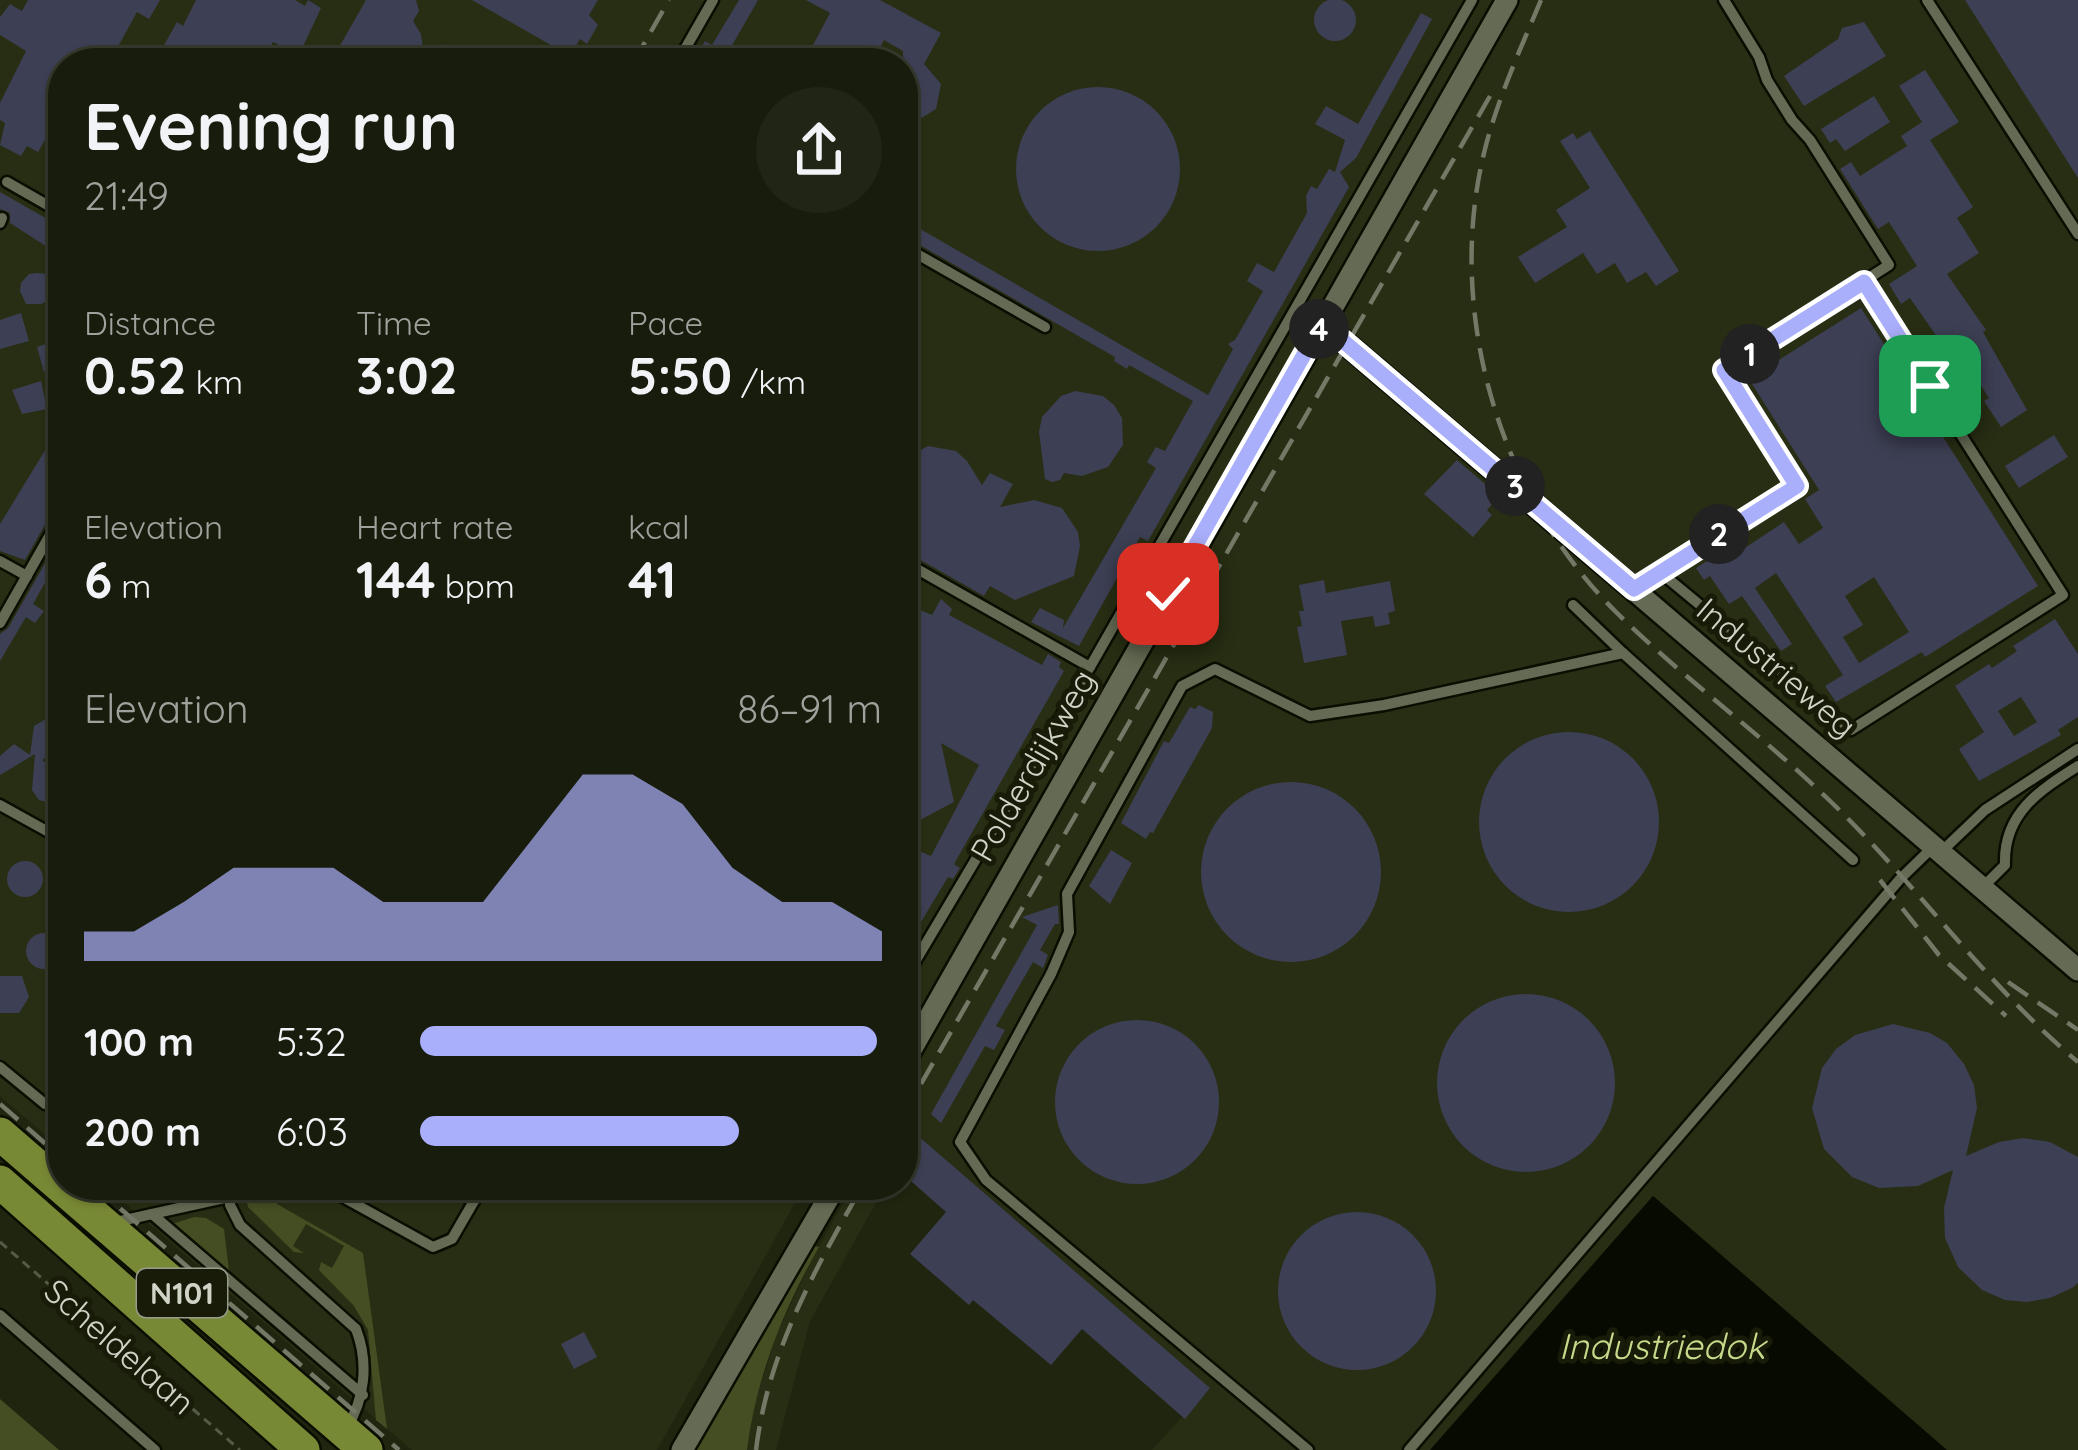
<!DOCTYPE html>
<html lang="en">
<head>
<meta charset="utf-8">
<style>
	:root { --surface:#181c0c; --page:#212515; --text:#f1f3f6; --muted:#9fa19d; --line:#363a2d; --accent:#aaaffb }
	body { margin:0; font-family:Quicksand,sans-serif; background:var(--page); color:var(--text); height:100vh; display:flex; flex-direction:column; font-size:45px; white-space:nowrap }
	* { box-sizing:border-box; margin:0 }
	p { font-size:39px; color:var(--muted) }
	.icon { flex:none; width:66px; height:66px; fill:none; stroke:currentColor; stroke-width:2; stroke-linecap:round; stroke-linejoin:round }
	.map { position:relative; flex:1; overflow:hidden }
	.side { position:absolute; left:48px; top:48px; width:870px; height:1152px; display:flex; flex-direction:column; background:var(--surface); border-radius:48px; box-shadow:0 3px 9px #0004,0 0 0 3px var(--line) }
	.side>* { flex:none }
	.pin { position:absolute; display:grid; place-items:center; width:102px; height:102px; color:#fff; margin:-51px; border-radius:24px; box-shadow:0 6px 18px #0006 }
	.km { position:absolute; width:60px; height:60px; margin:-30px; border-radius:50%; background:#222; color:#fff; font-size:33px; line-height:60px; text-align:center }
	.round { display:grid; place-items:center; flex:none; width:126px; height:126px; border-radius:63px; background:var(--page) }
	.overview { display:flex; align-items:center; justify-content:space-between; height:204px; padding:0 36px }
	h1 { font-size:66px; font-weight:800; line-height:90px }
	.figures { display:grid; grid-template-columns:repeat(3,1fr); gap:18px; height:204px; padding:12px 36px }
	.figures div { display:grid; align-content:center }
	.figures b { font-size:51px; font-weight:800 }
	.figures small { font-size:33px; font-weight:400 }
	.figures p { font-size:33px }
	.chart { height:336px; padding:24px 36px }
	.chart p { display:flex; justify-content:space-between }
	.chart svg { width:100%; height:216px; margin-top:12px; fill:var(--accent); opacity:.7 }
	ul { padding:0 36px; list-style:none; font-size:39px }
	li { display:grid; grid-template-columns:192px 144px 1fr; align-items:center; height:90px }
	li i { height:30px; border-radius:15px; background:var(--accent) }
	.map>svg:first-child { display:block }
</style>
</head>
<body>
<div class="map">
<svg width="2078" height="1450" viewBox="0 0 2078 1450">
	<rect width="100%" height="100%" fill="#202510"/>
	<g fill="#282e13">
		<path d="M 0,0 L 2078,0 L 2078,1450 L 1947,1450 L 1653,1196 L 1430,1450 L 1152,1450 L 1183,1416 L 903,1173 L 903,63 L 63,63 L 63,1150 L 0,1096 Z"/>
		<path d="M 104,1185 L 805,1185 L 657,1450 L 412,1450 Z"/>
		<path d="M 853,1185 L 886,1185 L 810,1321 L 776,1450 L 747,1450 L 754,1405 L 776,1336 L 810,1263 Z"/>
	</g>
	<g fill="#444e22">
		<path d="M 243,1185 L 287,1185 L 277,1204 L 363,1253 L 387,1429 L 376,1420 L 368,1330 L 354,1306 L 319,1270 L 321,1262 L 332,1268 L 344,1246 L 306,1224 L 293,1246 L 304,1253 L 294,1252 L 248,1207 Z"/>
		<path d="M 194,1217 L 206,1218 L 224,1229 L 229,1271 L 172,1224 Z"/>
		<path d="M 815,1246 L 819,1247 C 783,1310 756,1378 747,1450 L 696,1450 Z"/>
		<path d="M 0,1399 L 59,1450 L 0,1450 Z"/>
	</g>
	<path fill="#070a00" d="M 1653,1196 L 1947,1450 L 1430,1450 Z"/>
	<g fill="#3d3f54" fill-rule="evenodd">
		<circle cx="1335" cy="20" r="21"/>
		<path d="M 28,0 L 160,0 L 149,19 L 137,12 L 109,63 L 63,63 L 63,137 L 54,145 L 45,140 L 38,152 L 27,146 L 21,156 L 0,145 L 5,123 L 0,120 L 0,103 L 26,51 L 0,35 L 0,17 L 10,4 L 22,11 Z"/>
		<path d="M 196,0 L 295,0 L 305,6 L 308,0 L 321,8 L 299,55 L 273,42 L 261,63 L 154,63 L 177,22 L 183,26 Z"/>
		<path d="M 366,0 L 416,0 L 419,11 L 413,21 L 421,34 L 425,63 L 330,63 Z"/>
		<path d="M 472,0 L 598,0 L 589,15 L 598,25 L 587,44 L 580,39 L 570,56 Z"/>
		<path d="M 739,0 L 758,0 L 722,63 L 700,63 L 704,57 L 698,53 L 705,41 L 712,45 Z"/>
		<path d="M 806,0 L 880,0 L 941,33 L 924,64 L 941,84 L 936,109 L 920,119 L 903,118 L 903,51 L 884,40 L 872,63 L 836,63 L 811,49 L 830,13 Z"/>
		<path d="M 1965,0 L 2078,0 L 2078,178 Z"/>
		<path d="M 1421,13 L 1432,19 L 1356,158 L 1340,172 L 1349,187 L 1148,541 L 1140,537 L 1079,646 L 1031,622 L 1040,608 L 1064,620 L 1063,628 L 1156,468 L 1147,462 L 1156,447 L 1165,451 L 1193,401 L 1129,365 L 1127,369 L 1114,361 L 1115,357 L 918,244 L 903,233 L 903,219 L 1208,395 L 1233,349 L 1228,344 L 1235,340 L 1263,291 L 1247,281 L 1257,263 L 1274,272 L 1307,213 L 1306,196 L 1311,186 L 1317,189 L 1329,169 L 1335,172 L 1345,140 L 1315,124 L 1326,106 L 1358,124 Z"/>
		<path d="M 1864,22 L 1886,56 L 1804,106 L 1784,76 L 1838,39 L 1842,28 Z"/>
		<path d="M 442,44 L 457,53 L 461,45 L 472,51 L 475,46 L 504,63 L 432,63 Z"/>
		<path d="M 1925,70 L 1959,122 L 1930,140 L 1973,207 L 1957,218 L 1979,253 L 1947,274 L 1986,330 L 1983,332 L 2027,410 L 2001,427 L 1984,401 L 1989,398 L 1957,349 L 1949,354 L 1910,298 L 1901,304 L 1889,284 L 1917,266 L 1889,222 L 1878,229 L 1840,169 L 1851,162 L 1860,176 L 1907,146 L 1901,136 L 1922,122 L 1899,86 Z"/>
		<circle cx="1098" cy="169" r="82"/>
		<path d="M 1874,96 L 1890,122 L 1845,151 L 1836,139 L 1830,143 L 1821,129 Z"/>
		<path d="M 1590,131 L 1679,271 L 1656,286 L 1646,272 L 1627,283 L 1615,263 L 1597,274 L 1583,253 L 1535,283 L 1518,257 L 1567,227 L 1556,210 L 1590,188 L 1560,141 L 1573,133 L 1577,139 Z"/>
		<path d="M 0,192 L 63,228 L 63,257 L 10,223 L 10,213 L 0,209 Z"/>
		<path d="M 37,273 L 46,274 L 56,297 L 41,304 L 26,304 L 20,291 L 21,283 L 29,274 Z"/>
		<path d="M 1861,308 L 2038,586 L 1925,657 L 1922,652 L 1836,702 L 1825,686 L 1843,675 L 1776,573 L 1755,588 L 1792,644 L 1781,651 L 1742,596 L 1729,604 L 1710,576 L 1704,580 L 1696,568 L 1729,547 L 1734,555 L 1784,522 L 1799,544 L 1823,528 L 1805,499 L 1819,490 L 1749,379 ZM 1874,577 L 1909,632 L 1859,663 L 1843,637 L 1863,625 L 1845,596 Z"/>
		<path d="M 21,313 L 29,341 L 0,349 L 0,320 Z"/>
		<path d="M 63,338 L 63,370 L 44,372 L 37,347 Z"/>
		<path d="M 41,381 L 47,409 L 22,414 L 12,390 Z"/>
		<path d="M 1075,391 L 1103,396 L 1114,405 L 1122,418 L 1123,445 L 1108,467 L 1082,476 L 1064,473 L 1060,480 L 1052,482 L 1045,479 L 1039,432 L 1042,417 L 1061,396 Z"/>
		<path d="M 63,421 L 63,502 L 55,507 L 25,560 L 0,551 L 0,524 Z"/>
		<path d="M 2054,435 L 2068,457 L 2019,488 L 2005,466 Z"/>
		<path d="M 928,446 L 956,451 L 967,461 L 982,485 L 990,473 L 1013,484 L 1000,507 L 1034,500 L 1062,508 L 1078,532 L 1080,546 L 1074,576 L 1015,600 L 990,586 L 984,596 L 903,550 L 903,460 Z"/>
		<path d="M 1457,460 L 1499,496 L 1487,510 L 1492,515 L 1473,537 L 1424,494 Z"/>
		<path d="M 63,532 L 63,551 L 33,604 L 44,611 L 35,623 L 26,617 L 0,661 L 0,634 L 8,628 Z"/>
		<path d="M 1324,580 L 1326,593 L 1390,581 L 1395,611 L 1388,613 L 1390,624 L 1375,627 L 1373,616 L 1341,621 L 1347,655 L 1304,663 L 1297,627 L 1302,626 L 1299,611 L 1304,611 L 1299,585 Z"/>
		<path d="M 941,599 L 952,609 L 949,615 L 1042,665 L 1048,654 L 1061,662 L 1059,667 L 1064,671 L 954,864 L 960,868 L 953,879 L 948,877 L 903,952 L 903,903 L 919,876 L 903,867 L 903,844 L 931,856 L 979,765 L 941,743 L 954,802 L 918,821 L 903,824 L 903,634 L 918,609 L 932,615 Z"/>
		<path d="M 2055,619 L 2078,654 L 2078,717 L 2058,730 L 2061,735 L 1979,781 L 1959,749 L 1984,732 L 1955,686 L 1989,664 L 1992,668 L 2017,651 L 2013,646 ZM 2021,697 L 2037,722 L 2014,736 L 1998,711 Z"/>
		<path d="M 1199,705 L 1213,712 L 1212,728 L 1153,833 L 1150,832 L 1146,839 L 1121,823 L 1164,741 L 1169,743 L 1190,707 L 1195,709 Z"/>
		<path d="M 46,719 L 63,726 L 63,746 L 42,760 L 63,776 L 63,795 L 50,803 L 39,800 L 32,790 L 35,754 L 0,775 L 0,756 L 14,744 L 30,755 L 34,726 Z"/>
		<circle cx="1569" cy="822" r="90"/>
		<circle cx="1291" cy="872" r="90"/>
		<path d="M 1111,850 L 1132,863 L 1110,904 L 1089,886 Z"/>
		<circle cx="25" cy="879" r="18"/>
		<path d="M 1058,905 L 1059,924 L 1055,924 L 1040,950 L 1048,955 L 1043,968 L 1033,962 L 996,1026 L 1005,1030 L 994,1050 L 985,1046 L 941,1123 L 931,1114 L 1037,925 L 1022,917 Z"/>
		<circle cx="44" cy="951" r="18"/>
		<path d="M 0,976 L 22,976 L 29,997 L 19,1013 L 0,1013 Z"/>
		<circle cx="1526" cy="1083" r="89"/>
		<circle cx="1137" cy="1102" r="82"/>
		<path d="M 1893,1024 L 1930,1033 L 1947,1043 L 1964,1064 L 1974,1085 L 1977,1108 L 1966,1156 L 1999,1142 L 2023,1138 L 2050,1142 L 2078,1157 L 2078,1283 L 2072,1288 L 2050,1298 L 2027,1302 L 2005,1300 L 1982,1290 L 1958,1267 L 1945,1238 L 1944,1208 L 1953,1170 L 1918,1186 L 1879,1188 L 1852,1177 L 1824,1149 L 1812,1108 L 1822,1068 L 1836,1049 L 1855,1035 Z"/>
		<path d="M 917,1135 L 1210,1388 L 1185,1419 L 1082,1329 L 1051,1365 L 973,1300 L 969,1305 L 910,1254 L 946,1212 L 903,1174 L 903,1165 Z"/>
		<circle cx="1357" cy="1291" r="79"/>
		<path d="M 584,1332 L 597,1357 L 574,1369 L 561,1344 Z"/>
	</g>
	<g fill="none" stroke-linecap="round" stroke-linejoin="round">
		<defs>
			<g id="service">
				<path d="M 1927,0 L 2078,234"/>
				<path d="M 677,63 L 713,0"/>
				<path d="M 7,182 L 63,214"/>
				<path d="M 0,223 L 2,218"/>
				<path d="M 903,246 L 1045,327"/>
				<path d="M 0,561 L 27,576"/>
				<path d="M 903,561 L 1090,667"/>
				<path d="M 1660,572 L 1797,486 L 1724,371 L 1889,265 L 1810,140 L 1792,120 L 1767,80 L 1759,57 L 1724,0"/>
				<path d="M 1634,589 L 1660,572 L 1851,730 L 2063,595 L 1864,282"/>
				<path d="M 1573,605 L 1623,653"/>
				<path d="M 0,623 L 63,512"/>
				<path d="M 0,805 L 63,840"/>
				<path d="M 1941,852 L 1985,810 L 2078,749"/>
				<path d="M 1982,888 L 2005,865 C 2003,813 2040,790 2078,766"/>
				<path d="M 903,982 L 1090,667 L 1472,0"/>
				<path d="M 0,1067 L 45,1104 L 63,1097"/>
				<path d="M 229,1185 L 230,1205 L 240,1225 L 356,1329 C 369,1363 365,1399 346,1429"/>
				<path d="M 328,1185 L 330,1190 L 433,1247 L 452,1239 L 474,1201"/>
				<path d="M 446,1185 L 474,1201 L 483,1185"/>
				<path d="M 152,1214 L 229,1197"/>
				<path d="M 116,1222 L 152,1214 L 363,1395"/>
				<path d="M 0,1315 L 155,1450"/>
				<path d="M 1308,1450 L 986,1180 L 960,1142 L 1051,974 L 1069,932 L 1067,894 L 1182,686 L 1215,669 L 1310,716 L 1384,705 L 1623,653 L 1853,860"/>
				<path d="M 1409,1450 L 1900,879 L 1934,846"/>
			</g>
			<g id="minor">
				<path d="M 1322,323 L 2078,970"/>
				<path d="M 903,1064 L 1507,0"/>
				<path d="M 682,1450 L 836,1185"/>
			</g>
			<g id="primary">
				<path d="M 0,1134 L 366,1450"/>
				<path d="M 0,1182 L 303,1450"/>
			</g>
		</defs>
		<use href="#service" stroke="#0a0e00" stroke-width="15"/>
		<use href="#minor" stroke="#0a0e00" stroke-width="26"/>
		<use href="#primary" stroke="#0a0e00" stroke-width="38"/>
		<g stroke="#565b48" stroke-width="3" stroke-dasharray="9 6" stroke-linecap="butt">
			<path d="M 303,1185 L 315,1192"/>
			<path d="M 0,1242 L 240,1450"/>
		</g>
		<use href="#service" stroke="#646a53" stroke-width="10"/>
		<use href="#minor" stroke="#646a53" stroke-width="21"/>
		<use href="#primary" stroke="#788935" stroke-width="33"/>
		<g stroke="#737867" stroke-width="4.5" stroke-dasharray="24 12" stroke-linecap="butt">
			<path d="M 1541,0 C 1520,50 1497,100 1484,153 C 1445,313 1500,498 1617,613 C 1684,679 1761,734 1828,799 C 1916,883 1985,984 2078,1062"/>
			<path d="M 633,63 L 669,0"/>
			<path d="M 1880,880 L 1939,955 L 2006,1016"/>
			<path d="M 2008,982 L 2078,1030"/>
			<path d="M 0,1104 L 63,1159"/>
			<path d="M 903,1115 L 1490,96"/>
			<path d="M 93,1185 L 399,1450"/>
			<path d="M 756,1450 C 768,1352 815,1269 863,1185"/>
		</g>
	</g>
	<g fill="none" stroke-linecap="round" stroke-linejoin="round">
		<defs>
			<path id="route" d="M 1168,594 L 1322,323 L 1634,589 L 1797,486 L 1724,370 L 1864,282 L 1930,386"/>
		</defs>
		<use href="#route" stroke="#fff" stroke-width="24"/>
		<use href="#route" stroke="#aaaffb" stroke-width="15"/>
	</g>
	<g text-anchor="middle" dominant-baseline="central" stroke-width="10" stroke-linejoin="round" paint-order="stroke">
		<rect fill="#171b07" stroke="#989c8d" stroke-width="3" x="137" y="1269" width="90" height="48" rx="9"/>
		<g font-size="30" font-weight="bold" fill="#d0d4c7">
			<text x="182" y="1293">N101</text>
		</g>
		<g font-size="33" fill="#d0d4c7" stroke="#171b07">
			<text transform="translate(1777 667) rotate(40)">Industrieweg</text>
			<text transform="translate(1032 765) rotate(-60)">Polderdijkweg</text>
			<text transform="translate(120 1346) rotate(41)">Scheldelaan</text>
		</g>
		<g font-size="36" font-style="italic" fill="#c7da8c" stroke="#171b07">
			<text x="1662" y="1345">Industriedok</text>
		</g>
	</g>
</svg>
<div class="pin" style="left:1930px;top:386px;background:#1e9e55"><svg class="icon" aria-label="arrive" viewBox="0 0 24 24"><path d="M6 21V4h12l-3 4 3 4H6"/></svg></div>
<div class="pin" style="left:1168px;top:594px;background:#d93025"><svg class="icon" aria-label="check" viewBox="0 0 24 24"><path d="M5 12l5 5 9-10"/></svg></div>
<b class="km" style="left:1750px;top:354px">1</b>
<b class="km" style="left:1719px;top:534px">2</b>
<b class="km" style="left:1515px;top:486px">3</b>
<b class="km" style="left:1319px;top:329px">4</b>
<section class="side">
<div class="overview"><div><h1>Evening run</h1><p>21:49</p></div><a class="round"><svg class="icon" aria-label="share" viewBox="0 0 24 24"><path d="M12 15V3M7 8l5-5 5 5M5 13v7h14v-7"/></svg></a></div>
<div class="figures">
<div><p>Distance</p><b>0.52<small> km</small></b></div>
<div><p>Time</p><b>3:02</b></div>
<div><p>Pace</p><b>5:50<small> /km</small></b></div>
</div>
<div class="figures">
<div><p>Elevation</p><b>6<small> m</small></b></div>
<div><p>Heart rate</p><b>144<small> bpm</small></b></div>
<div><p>kcal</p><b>41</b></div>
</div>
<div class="chart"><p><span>Elevation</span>86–91 m</p>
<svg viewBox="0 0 160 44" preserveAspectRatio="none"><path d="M0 44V38L10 38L20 32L30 25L40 25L50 25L60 32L70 32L80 32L90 19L100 6L110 6L120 12L130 25L140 32L150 32L160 38V44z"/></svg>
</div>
<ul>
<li><b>100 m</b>5:32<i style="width:99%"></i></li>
<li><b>200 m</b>6:03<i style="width:69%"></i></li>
</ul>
</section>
</div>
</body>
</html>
